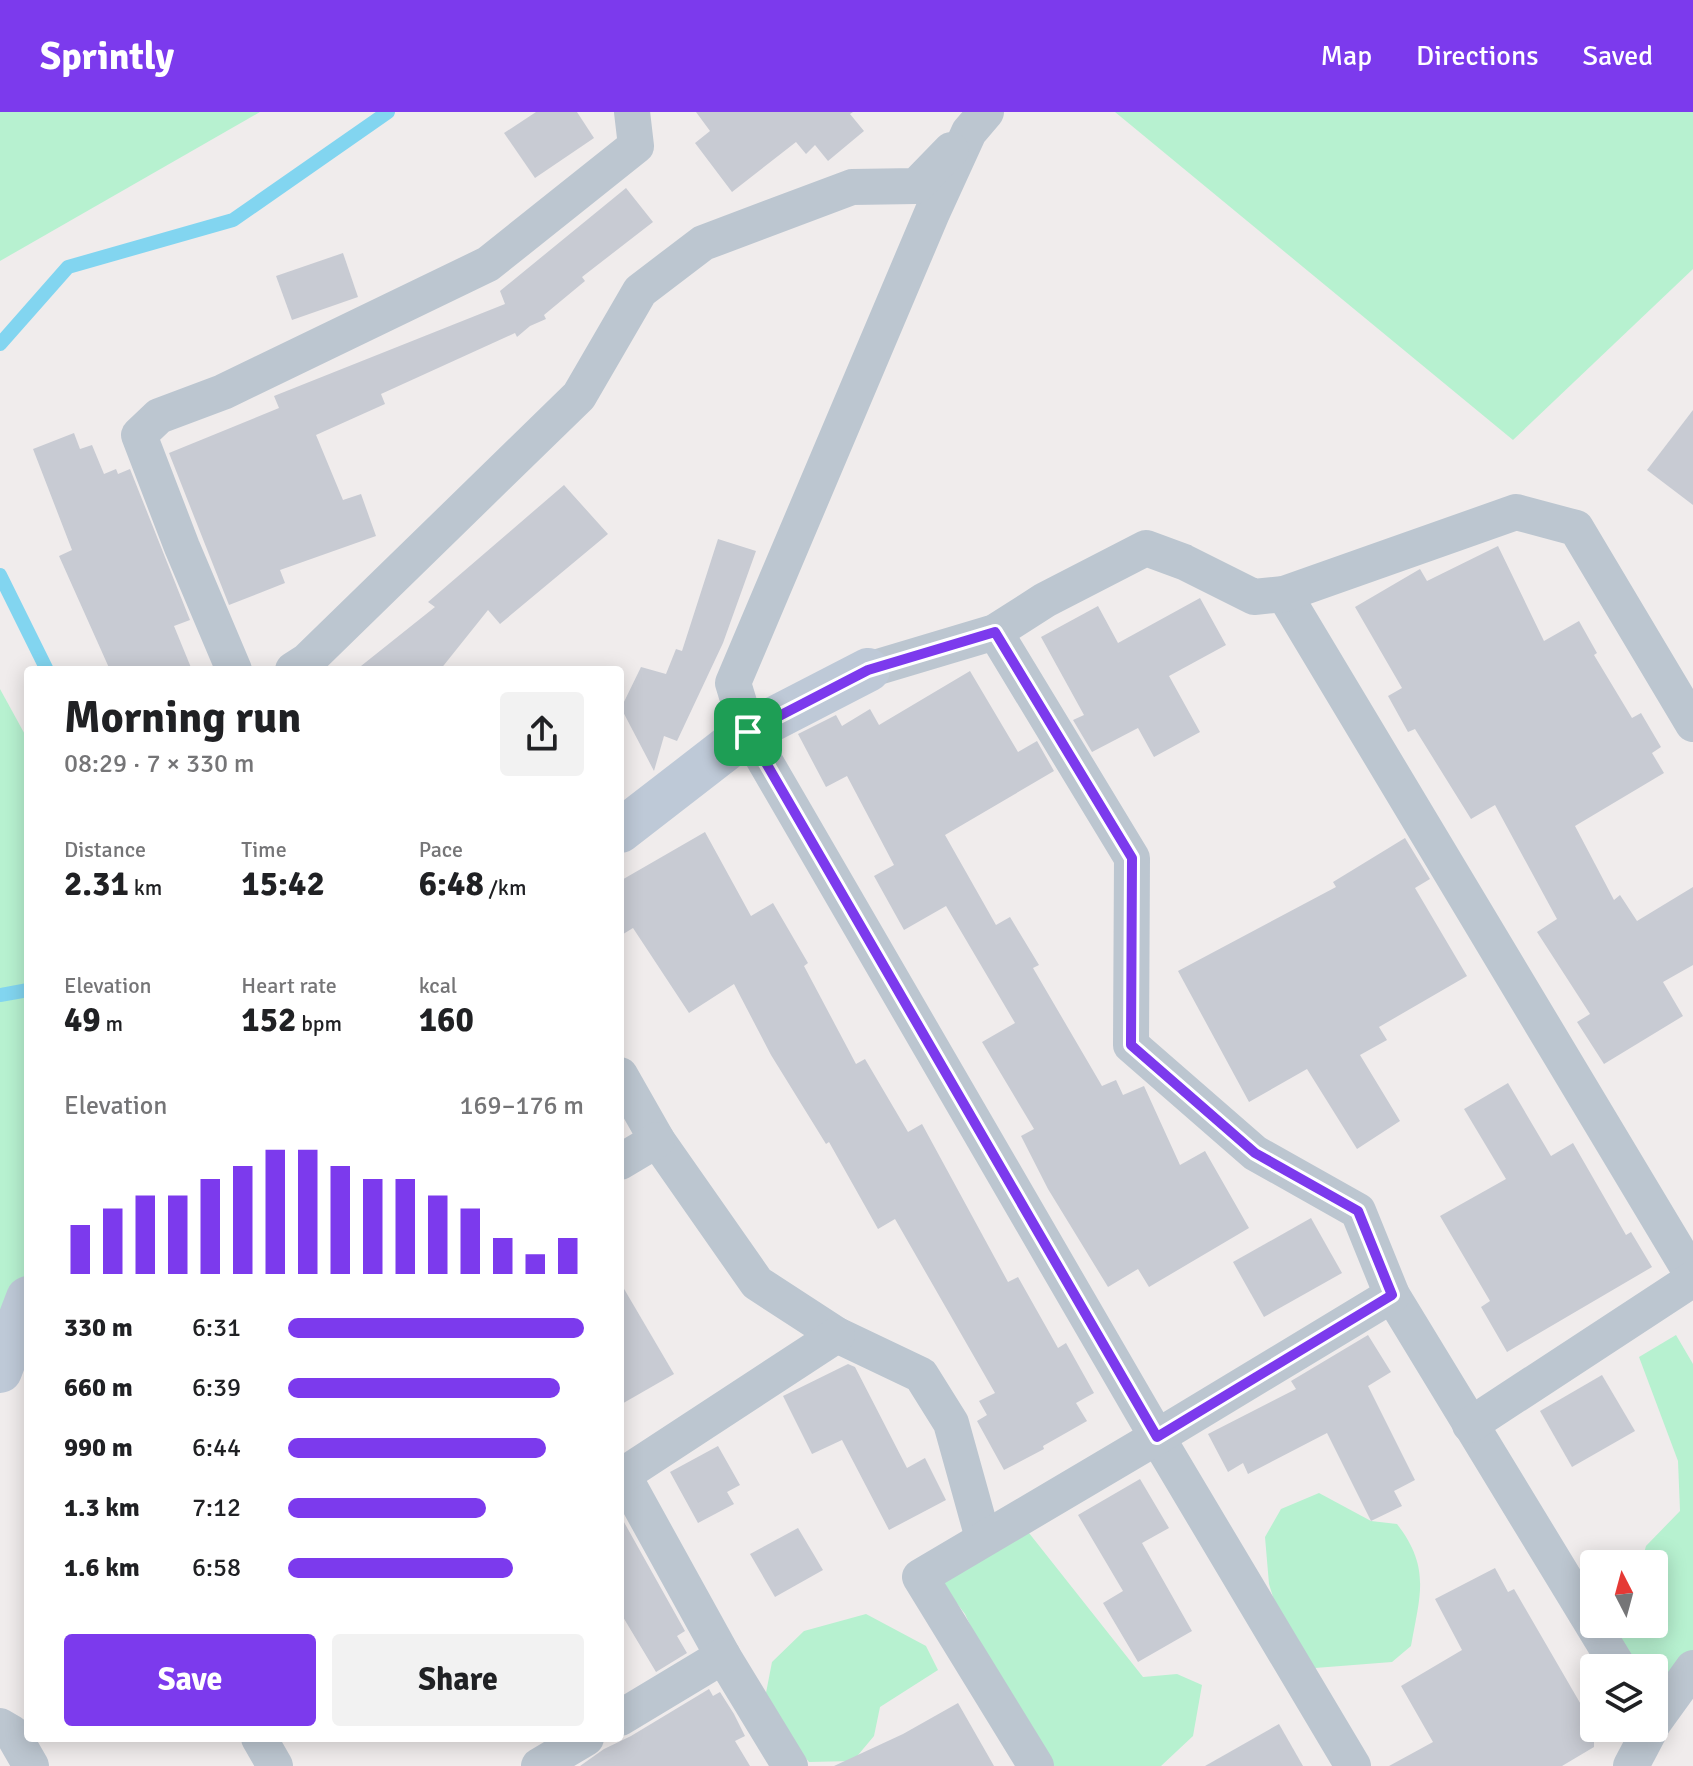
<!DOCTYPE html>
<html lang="en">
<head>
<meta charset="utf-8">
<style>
	:root { --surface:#fff; --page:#f2f2f2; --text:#202124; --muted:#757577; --accent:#7c3aed }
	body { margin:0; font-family:Signika,sans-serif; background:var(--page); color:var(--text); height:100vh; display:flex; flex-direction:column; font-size:30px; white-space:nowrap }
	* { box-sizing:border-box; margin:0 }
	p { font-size:26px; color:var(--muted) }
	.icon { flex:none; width:44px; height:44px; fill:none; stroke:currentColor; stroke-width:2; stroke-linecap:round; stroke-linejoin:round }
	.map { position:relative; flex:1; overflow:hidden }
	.drawer { position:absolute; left:24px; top:554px; width:600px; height:1076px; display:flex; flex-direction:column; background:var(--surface); border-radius:8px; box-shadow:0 4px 20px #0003 }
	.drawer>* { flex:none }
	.needle { width:52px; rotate:354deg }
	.buttons { position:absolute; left:1580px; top:1438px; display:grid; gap:16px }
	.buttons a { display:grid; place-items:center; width:88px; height:88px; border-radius:8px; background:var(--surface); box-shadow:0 4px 20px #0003; font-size:40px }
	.pin { position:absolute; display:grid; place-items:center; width:68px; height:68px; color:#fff; margin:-34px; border-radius:16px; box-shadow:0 4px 12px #0006 }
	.round { display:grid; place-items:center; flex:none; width:84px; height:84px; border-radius:8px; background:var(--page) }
	.headline { display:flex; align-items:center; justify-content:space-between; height:136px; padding:0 40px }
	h1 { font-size:44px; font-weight:700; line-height:60px }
	.stats { display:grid; grid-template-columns:repeat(3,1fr); gap:12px; height:136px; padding:8px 40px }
	.stats div { display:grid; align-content:center }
	.stats b { font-size:34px; font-weight:700 }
	.stats small { font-size:22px; font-weight:400 }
	.stats p { font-size:22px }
	.chart { height:224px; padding:16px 40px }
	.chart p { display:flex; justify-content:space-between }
	.chart svg { width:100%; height:144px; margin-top:8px; stroke:var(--accent); stroke-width:6 }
	.button { display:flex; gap:16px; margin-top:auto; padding:16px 40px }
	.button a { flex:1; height:92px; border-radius:8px; background:var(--accent); color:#fff; font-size:32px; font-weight:700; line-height:92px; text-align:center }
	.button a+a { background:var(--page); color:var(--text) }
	ul { padding:0 40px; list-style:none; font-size:26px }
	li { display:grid; grid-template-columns:128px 96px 1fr; align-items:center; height:60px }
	li i { height:20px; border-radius:10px; background:var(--accent) }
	header { display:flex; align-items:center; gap:48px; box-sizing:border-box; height:112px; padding:0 40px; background:var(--accent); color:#fff }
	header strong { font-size:38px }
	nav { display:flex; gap:44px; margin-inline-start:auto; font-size:28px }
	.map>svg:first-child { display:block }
</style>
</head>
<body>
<header>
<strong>Sprintly</strong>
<nav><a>Map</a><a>Directions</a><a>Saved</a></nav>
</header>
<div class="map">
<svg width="1693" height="1654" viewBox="0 0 1693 1654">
	<rect width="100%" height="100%" fill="#f0ecec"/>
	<g fill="#b7f1d0">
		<path d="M 0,0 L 260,0 L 0,149 Z"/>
		<path d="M 1115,0 L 1693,0 L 1693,157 L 1513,328 Z"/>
		<path d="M 0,577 L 28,628 L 28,1175 L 0,1213 Z"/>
		<path d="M 1676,1223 L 1693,1252 L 1693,1553 L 1654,1585 L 1654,1556 L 1627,1556 L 1618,1536 L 1625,1512 L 1654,1512 L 1654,1452 L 1641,1452 L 1646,1434 L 1680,1399 L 1678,1349 L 1639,1245 Z"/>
		<path d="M 1319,1381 L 1371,1409 L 1397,1412 C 1431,1456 1420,1483 1411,1534 L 1392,1550 L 1315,1556 L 1287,1530 L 1269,1472 L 1265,1425 L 1281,1397 Z"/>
		<path d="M 1029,1421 L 1143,1565 L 1177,1562 L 1202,1573 L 1193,1624 L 1161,1654 L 1045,1654 L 994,1564 L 965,1502 L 939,1468 Z"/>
		<path d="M 866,1502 L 926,1534 L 938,1558 L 880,1595 L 874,1624 L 853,1649 L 809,1650 L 779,1615 L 765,1586 L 772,1550 L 804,1519 Z"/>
	</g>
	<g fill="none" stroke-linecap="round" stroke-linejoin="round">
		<g stroke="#82d5f0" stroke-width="14">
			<path d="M 0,232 L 68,155 L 233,108 L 388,0"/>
			<path d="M 0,463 L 47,558"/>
			<path d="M 0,883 L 28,878"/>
		</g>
	</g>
	<g fill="#c8cbd3">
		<path d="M 536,0 L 577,0 L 594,26 L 535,66 L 504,21 Z"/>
		<path d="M 696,0 L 853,0 L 850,2 L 864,19 L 828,49 L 815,33 L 806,42 L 796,30 L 732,80 L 695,31 L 710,19 Z"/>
		<path d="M 626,76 L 653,110 L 582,165 L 585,169 L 544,203 L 546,207 L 530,214 L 517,225 L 515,221 L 381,282 L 385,292 L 316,323 L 343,388 L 361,382 L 376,424 L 280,458 L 285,471 L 229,493 L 169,341 L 279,296 L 274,284 L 505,192 L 500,179 Z"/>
		<path d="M 343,141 L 358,185 L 292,208 L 276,164 Z"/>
		<path d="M 1693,298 L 1693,393 L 1647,358 Z"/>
		<path d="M 74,321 L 80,337 L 92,333 L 104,362 L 116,357 L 118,362 L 130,357 L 190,508 L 174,514 L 192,558 L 110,558 L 59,444 L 72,438 L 33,337 Z"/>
		<path d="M 564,373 L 608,422 L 500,512 L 488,498 L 440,558 L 356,558 L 435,495 L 428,490 Z"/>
		<path d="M 718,427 L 756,439 L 723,531 L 677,629 L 664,624 L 654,659 L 621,596 L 641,555 L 666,562 L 676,537 L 682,539 Z"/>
		<path d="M 1498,434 L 1544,529 L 1579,509 L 1597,541 L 1594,543 L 1632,606 L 1641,601 L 1661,635 L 1652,641 L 1664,661 L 1575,714 L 1614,788 L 1620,783 L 1637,809 L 1693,775 L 1693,853 L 1663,870 L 1683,904 L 1604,952 L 1577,910 L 1590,902 L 1537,820 L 1557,807 L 1495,693 L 1471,707 L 1415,617 L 1408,620 L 1388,584 L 1402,576 L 1355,495 L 1420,457 L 1427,469 Z"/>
		<path d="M 1200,486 L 1226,533 L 1169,564 L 1200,620 L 1154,645 L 1138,616 L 1092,640 L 1073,608 L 1084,603 L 1041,525 L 1098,494 L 1118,531 Z"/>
		<path d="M 970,559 L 1018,640 L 1037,629 L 1054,659 L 945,723 L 996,813 L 1010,805 L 1039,853 L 1033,856 L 1102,974 L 1116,968 L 1123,983 L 1144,974 L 1180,1053 L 1205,1039 L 1249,1116 L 1149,1175 L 1138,1157 L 1108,1175 L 1048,1077 L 1021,1024 L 1034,1017 L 982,930 L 1015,911 L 946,794 L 904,818 L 874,764 L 894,753 L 847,664 L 826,675 L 798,622 L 836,603 L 842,614 L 870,597 L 879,613 Z"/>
		<path d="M 705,720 L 751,804 L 773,791 L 808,851 L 804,854 L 856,952 L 865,947 L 908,1020 L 922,1012 L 1008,1170 L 1018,1165 L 1058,1236 L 1066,1231 L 1094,1281 L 1076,1291 L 1087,1309 L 1043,1334 L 1044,1337 L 1004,1358 L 977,1309 L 987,1303 L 979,1289 L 995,1281 L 895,1107 L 878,1117 L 829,1030 L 826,1032 L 771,943 L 734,872 L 689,901 L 633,816 L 620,824 L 620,769 Z"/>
		<path d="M 1405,726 L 1430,767 L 1415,776 L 1467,864 L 1379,915 L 1387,928 L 1360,943 L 1400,1009 L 1357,1037 L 1307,957 L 1249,990 L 1178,859 L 1336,775 L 1333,770 Z"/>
		<path d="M 1508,971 L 1551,1044 L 1573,1031 L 1626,1123 L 1631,1120 L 1652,1155 L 1507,1240 L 1481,1195 L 1490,1189 L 1440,1104 L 1506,1067 L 1464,997 Z"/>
		<path d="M 1311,1106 L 1342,1161 L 1264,1205 L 1233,1150 Z"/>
		<path d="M 620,1170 L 674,1262 L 620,1293 Z"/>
		<path d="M 1368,1223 L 1391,1260 L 1368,1274 L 1415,1368 L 1394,1379 L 1402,1394 L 1371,1409 L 1327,1321 L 1248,1362 L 1243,1351 L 1228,1360 L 1208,1322 L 1296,1277 L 1291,1269 Z"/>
		<path d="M 848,1252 L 855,1255 L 907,1356 L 925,1346 L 946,1388 L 889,1418 L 842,1328 L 812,1342 L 783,1284 Z"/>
		<path d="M 1602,1263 L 1635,1319 L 1572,1355 L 1540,1299 Z"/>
		<path d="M 718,1334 L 740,1373 L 727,1380 L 734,1392 L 698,1411 L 670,1360 Z"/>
		<path d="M 1140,1367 L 1169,1416 L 1142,1431 L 1192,1519 L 1138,1550 L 1103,1491 L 1123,1479 L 1078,1403 Z"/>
		<path d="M 620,1403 L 685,1519 L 677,1524 L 687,1541 L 656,1560 L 620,1500 Z"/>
		<path d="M 798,1416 L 823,1458 L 775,1485 L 750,1442 Z"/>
		<path d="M 1495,1456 L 1508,1480 L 1514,1477 L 1583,1596 L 1594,1589 L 1594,1635 L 1562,1654 L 1389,1654 L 1433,1630 L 1401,1574 L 1462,1538 L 1435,1487 Z"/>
		<path d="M 709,1577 L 713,1584 L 720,1580 L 734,1602 L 745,1624 L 735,1629 L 750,1654 L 580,1654 L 604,1637 L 631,1624 Z"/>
		<path d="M 958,1591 L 994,1654 L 834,1654 L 903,1622 Z"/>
		<path d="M 1279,1612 L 1303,1654 L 1205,1654 Z"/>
	</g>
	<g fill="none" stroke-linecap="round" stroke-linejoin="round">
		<g stroke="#bcc6d0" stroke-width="36">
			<path d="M 986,0 L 969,20 L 932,101 L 733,571 L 748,620 L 1157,1325 L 1353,1654"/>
			<path d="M 1284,482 L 1693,1164"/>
			<path d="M 995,520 L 1132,746 L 1131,933 L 1255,1041 L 1358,1099 L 1392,1183 L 1619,1556"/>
			<path d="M 234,558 L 182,435 L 139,323 L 159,304 L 223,280 L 488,152 L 636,34 L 632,0"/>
			<path d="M 293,558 L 307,549 L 579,284 L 640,179 L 703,131 L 852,75 L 916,74 L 951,38"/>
			<path d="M 868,558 L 995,520 L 1045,488 L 1146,436 L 1184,450 L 1254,485 L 1284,482 L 1516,400 L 1576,416 L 1693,612"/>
			<path d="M 620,963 L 657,1028 L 757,1171 L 837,1223 L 921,1263 L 951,1311 L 983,1426"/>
			<path d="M 620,1050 L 657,1028"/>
			<path d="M 1470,1313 L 1693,1167"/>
			<path d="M 623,1363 L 723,1544 L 790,1654"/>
			<path d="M 620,1365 L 837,1223"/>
			<path d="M 620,1606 L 723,1544"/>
			<path d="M 1654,1610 L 1693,1556"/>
			<path d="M 0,1614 L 12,1621 L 31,1654"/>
			<path d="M 259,1626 L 275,1654"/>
			<path d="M 539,1654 L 586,1626"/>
			<path d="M 1036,1654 L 920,1465 L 1157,1325 L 1392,1183"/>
			<path d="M 1631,1654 L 1651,1616"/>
		</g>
		<g stroke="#bec9d7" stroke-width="44">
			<path d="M 620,719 L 748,620 L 868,558"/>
			<path d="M 0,1259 L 28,1186"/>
		</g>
	</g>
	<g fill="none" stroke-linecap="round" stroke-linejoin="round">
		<defs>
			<path id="route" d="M 995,520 L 1132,746 L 1131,933 L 1255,1041 L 1358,1099 L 1392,1183 L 1157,1325 L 748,620 L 868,558 Z"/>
		</defs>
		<use href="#route" stroke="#fff" stroke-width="16"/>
		<use href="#route" stroke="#7c3aed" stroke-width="10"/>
	</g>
</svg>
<div class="buttons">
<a><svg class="needle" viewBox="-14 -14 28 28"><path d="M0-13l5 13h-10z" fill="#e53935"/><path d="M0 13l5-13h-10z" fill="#757577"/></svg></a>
<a><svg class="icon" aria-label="layers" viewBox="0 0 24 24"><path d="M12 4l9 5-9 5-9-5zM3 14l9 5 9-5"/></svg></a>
</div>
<div class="pin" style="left:748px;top:620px;background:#1e9e55"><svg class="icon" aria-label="arrive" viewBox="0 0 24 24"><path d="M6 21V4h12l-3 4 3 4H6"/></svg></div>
<section class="drawer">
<div class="headline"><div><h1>Morning run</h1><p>08:29 · 7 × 330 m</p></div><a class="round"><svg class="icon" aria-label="share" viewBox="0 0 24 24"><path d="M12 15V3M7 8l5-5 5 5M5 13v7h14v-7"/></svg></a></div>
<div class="stats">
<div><p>Distance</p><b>2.31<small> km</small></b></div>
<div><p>Time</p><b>15:42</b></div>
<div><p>Pace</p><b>6:48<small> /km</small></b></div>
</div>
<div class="stats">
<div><p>Elevation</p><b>49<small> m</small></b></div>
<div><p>Heart rate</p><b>152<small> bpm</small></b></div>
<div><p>kcal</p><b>160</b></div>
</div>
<div class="chart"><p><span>Elevation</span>169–176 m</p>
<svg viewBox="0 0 160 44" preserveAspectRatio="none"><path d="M5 44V29M15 44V24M25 44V20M35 44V20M45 44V15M55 44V11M65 44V6M75 44V6M85 44V11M95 44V15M105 44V15M115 44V20M125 44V24M135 44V33M145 44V38M155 44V33"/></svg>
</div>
<ul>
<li><b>330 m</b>6:31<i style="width:100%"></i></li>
<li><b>660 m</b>6:39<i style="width:92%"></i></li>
<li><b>990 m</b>6:44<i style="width:87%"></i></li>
<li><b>1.3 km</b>7:12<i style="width:67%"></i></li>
<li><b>1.6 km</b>6:58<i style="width:76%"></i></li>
</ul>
<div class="button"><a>Save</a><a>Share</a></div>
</section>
</div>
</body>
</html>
